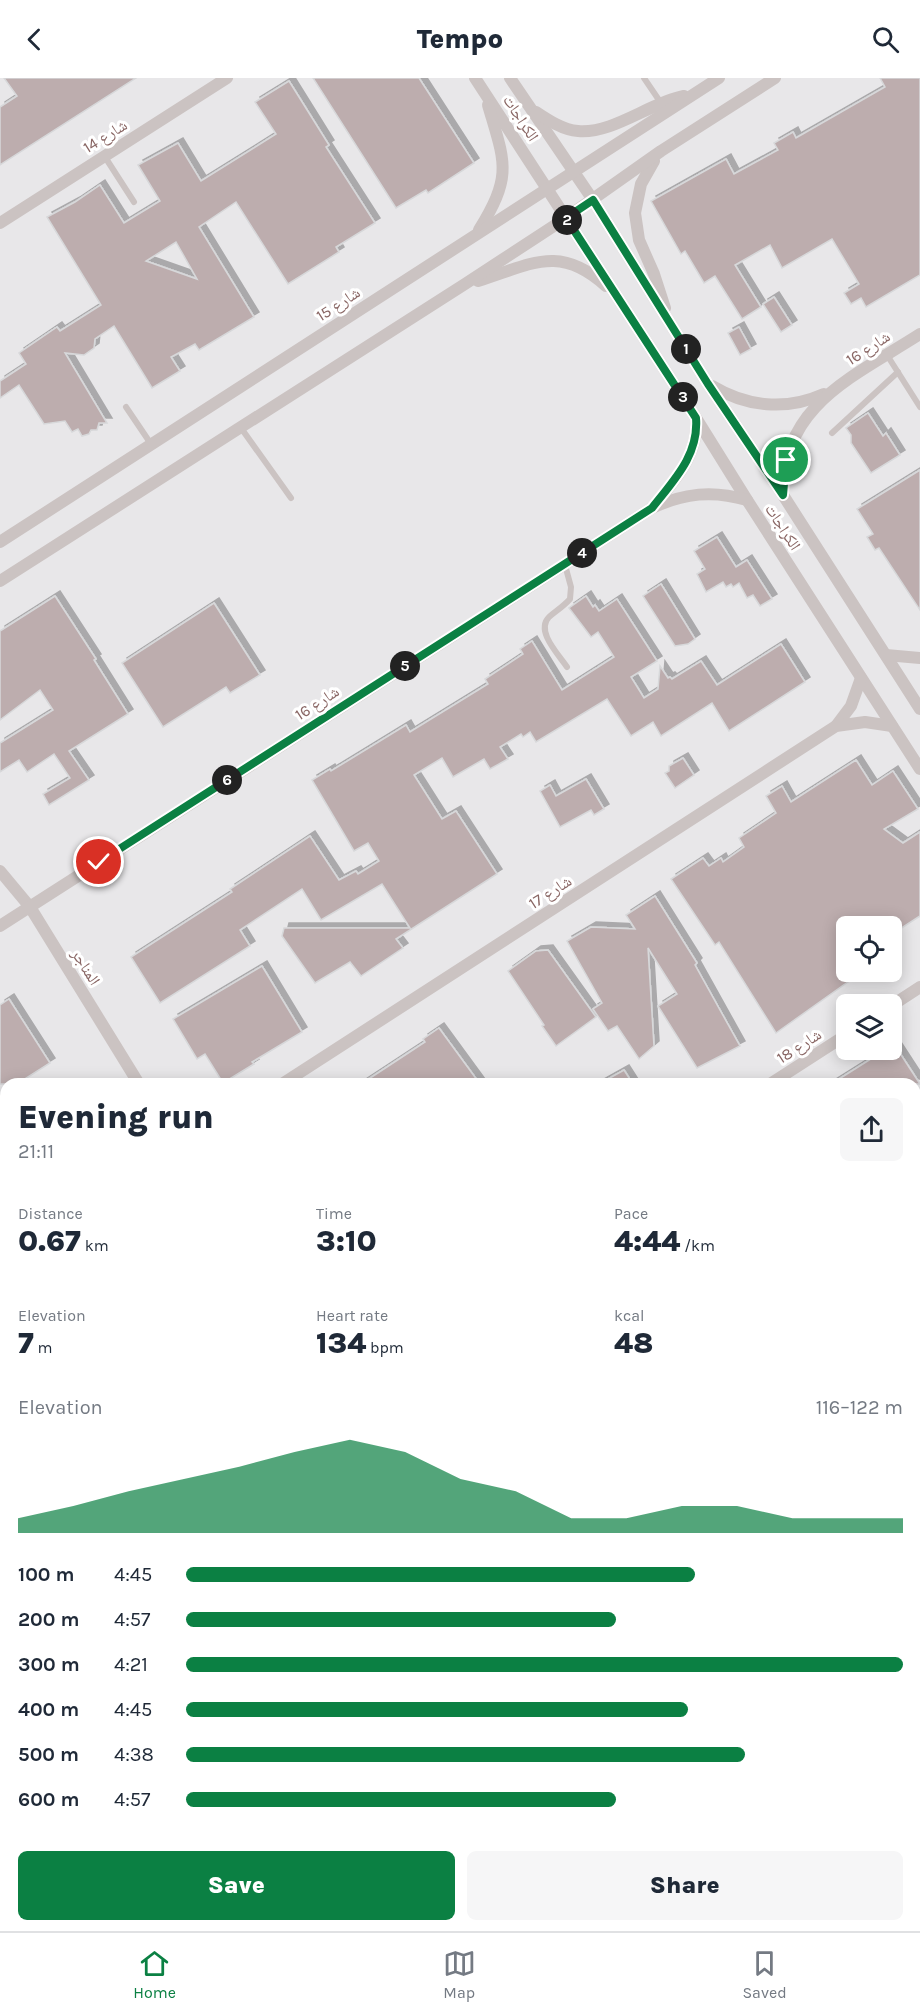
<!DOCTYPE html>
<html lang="en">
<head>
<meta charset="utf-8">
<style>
	:root { --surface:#fff; --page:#f6f6f7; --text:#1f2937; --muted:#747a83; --line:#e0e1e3; --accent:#0b8043 }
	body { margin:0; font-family:Karla,"Noto Naskh Arabic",sans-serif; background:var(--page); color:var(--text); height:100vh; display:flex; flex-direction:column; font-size:22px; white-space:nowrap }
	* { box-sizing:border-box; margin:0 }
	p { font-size:20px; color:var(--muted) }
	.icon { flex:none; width:33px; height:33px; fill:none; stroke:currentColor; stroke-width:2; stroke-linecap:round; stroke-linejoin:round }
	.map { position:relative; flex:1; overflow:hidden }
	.drawer { position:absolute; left:0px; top:1000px; width:921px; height:854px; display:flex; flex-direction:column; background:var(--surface); border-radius:18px 18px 0 0; box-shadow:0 3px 15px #0003 }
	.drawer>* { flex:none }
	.tools { position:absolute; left:836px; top:838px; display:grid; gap:12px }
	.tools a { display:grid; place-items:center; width:66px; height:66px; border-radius:9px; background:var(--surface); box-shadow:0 3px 15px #0003; font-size:30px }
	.pin { position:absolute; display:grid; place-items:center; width:51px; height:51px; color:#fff; margin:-26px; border:3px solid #fff; border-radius:50%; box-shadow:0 2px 6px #0007 }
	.km { position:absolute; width:30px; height:30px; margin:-15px; border-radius:50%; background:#222; color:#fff; font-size:16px; line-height:30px; text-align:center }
	.round { display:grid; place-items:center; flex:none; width:63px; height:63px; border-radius:9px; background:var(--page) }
	.summary { display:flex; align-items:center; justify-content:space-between; height:102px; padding:0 18px }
	h1 { font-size:33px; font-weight:800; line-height:45px }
	.metrics { display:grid; grid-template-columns:repeat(3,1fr); gap:9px; height:102px; padding:6px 18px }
	.metrics div { display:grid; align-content:center }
	.metrics b { font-size:30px; font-weight:800 }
	.metrics small { font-size:16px; font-weight:400 }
	.metrics p { font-size:16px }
	.chart { height:168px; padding:12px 18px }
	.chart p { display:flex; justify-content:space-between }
	.chart svg { width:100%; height:108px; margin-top:6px; fill:var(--accent); opacity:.7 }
	.cta { display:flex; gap:12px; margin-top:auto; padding:12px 18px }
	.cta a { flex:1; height:69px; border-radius:9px; background:var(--accent); color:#fff; font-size:24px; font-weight:800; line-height:69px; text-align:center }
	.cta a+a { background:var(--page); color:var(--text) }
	ul { padding:0 18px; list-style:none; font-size:20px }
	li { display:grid; grid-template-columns:96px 72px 1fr; align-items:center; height:45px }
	li i { height:15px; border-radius:8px; background:var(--accent) }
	header { display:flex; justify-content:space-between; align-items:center; height:78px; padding:0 18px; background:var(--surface); font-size:27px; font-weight:800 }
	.dock { display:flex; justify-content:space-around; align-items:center; height:84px; border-top:2px solid var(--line); background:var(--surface); font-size:16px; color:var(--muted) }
	.dock a { display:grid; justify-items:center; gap:3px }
	.dock .active { color:var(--accent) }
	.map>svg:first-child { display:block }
</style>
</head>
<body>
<header><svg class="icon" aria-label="back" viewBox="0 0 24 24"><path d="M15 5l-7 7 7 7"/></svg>Tempo<svg class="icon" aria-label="search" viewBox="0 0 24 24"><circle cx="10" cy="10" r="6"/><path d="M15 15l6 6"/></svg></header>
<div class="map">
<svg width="920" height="1853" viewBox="0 0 920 1853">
	<defs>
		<filter id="shadow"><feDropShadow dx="5" dy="-5" stdDeviation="0" flood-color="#0004"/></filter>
	</defs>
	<rect width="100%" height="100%" fill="#f5f6f8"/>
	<path fill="#e8e7e9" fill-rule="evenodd" d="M 0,0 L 920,0 L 920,1853 L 0,1853 ZM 846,849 L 891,849 L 891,894 L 846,894 ZM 846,927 L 891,927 L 891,972 L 846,972 ZM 6,1006 L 915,1006 L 915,1848 L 6,1848 Z"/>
	<g fill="#bdadae" stroke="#d7d8da" stroke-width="1.5" fill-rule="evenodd" filter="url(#shadow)">
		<path d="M 4,0 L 136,0 L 0,87 L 0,29 L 17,18 Z"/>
		<path d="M 313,0 L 419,0 L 474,85 L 428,115 L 426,112 L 396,130 Z"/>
		<path d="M 880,0 L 920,0 L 920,197 L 866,229 L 861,220 L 851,226 L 844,215 L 859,206 L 832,161 L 782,190 L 770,167 L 735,187 L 761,229 L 742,241 L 715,198 L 704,205 L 685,173 L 681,176 L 651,123 L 726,81 L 734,96 L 778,72 L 774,65 L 793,54 L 796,60 L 885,9 Z"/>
		<path d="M 289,3 L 329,67 L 326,69 L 375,145 L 336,169 L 339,174 L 288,206 L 236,124 L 199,149 L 254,239 L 199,272 L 195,266 L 171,279 L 180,293 L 152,310 L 114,248 L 95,261 L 94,270 L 84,277 L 65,275 L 107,345 L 99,345 L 97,352 L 91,352 L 89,356 L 82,358 L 78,351 L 72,354 L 65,343 L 44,346 L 19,307 L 0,320 L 0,303 L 26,286 L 19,275 L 57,249 L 60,253 L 101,227 L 47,139 L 75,124 L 100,107 L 124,145 L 160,123 L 138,87 L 178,65 L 201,103 L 276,56 L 255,24 ZM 176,164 L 197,201 L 146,183 Z"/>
		<path d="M 774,219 L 792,247 L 781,254 L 763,226 Z"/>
		<path d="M 739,249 L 751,271 L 740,277 L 728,255 Z"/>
		<path d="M 868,335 L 883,358 L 886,355 L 900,377 L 871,395 L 851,365 L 851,357 L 846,350 Z"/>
		<path d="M 920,392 L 920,532 L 879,470 L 875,472 L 867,459 L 873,456 L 857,431 Z"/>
		<path d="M 717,459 L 736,489 L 747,482 L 772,521 L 760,528 L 753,517 L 747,520 L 739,505 L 733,509 L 731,506 L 726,509 L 723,504 L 706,514 L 697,496 L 705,491 L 694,473 Z"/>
		<path d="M 661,506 L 695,561 L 688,566 L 675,568 L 643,518 Z"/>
		<path d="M 55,518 L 96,581 L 94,582 L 128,636 L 69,673 L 89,702 L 49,727 L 43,716 L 70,700 L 54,676 L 27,694 L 19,682 L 0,694 L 0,665 L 53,632 L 40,612 L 0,642 L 0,553 Z"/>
		<path d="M 586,518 L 593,529 L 595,527 L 599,533 L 617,521 L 657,583 L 631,599 L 644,620 L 658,611 L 660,588 L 668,600 L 670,599 L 672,601 L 701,583 L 717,607 L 781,566 L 805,604 L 729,653 L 712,625 L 661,658 L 653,644 L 631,658 L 607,621 L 536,664 L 530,654 L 523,659 L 521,656 L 500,669 L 508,681 L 490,691 L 484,681 L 453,699 L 442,680 L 414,697 L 442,741 L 456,733 L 497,796 L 396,861 L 403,870 L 361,898 L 350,884 L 315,905 L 282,858 L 284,850 L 410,850 L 382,806 L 321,842 L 302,811 L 240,852 L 250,868 L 160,925 L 131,879 L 232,814 L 230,811 L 310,758 L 339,802 L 356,793 L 358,796 L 379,783 L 368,765 L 354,773 L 312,702 L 330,691 L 331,693 L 406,647 L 410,654 L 488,606 L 485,601 L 523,576 L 520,571 L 532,563 L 562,612 L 614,579 L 598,554 L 591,559 L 569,530 Z"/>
		<path d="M 214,525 L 260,597 L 230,615 L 226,609 L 163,649 L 122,585 Z"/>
		<path d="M 683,680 L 694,697 L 675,710 L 665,695 L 669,693 L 669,688 Z"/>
		<path d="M 856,682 L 872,707 L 893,693 L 918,731 L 884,751 L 903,765 L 920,754 L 920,838 L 900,851 L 898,849 L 846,849 L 846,894 L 852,901 L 776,955 L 719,864 L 715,867 L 671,801 L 703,780 L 709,788 L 721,780 L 723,784 L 744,769 L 739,760 L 776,735 L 766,718 L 782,708 L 791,724 Z"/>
		<path d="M 586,701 L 604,731 L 594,737 L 591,732 L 560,749 L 540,713 L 550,707 L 556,718 Z"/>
		<path d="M 655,818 L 697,885 L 695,887 L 740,968 L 697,990 L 658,928 L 677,916 L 648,870 L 654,968 L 639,981 L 617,948 L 608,953 L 593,931 L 602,925 L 567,863 L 591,849 L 635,851 L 626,837 Z"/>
		<path d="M 548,872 L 596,939 L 556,968 L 542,948 L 544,947 L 508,893 L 536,873 Z"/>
		<path d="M 262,888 L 302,954 L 252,984 L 254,986 L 223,1005 L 205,976 L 197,981 L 173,941 Z"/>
		<path d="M 9,921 L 50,985 L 17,1006 L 0,1006 L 0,927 Z"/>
		<path d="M 439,950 L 480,1006 L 361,1006 L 425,964 L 423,961 Z"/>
		<path d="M 894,966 L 920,1006 L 831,1006 L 885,972 L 891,972 L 891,968 Z"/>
		<path d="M 624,992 L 633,1006 L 599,1006 Z"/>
	</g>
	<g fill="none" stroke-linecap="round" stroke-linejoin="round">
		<g stroke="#cbc3c2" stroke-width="6">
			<path d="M 644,0 L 661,25"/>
			<path d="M 105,79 L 134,124"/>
			<path d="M 887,277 L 920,329"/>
			<path d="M 126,329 L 151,366"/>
			<path d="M 241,350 L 291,420"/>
			<path d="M 832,355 L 898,294"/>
			<path d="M 565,487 L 571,509 L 570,521 C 564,528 556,533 549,539 C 535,553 559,577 567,589"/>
			<path d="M 915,1288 L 920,1285"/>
			<path d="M 915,1397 L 920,1394"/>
			<path d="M 915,1472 L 920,1469"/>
			<path d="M 915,1478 L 920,1486"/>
			<path d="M 915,1805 L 920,1811"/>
		</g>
		<g stroke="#cbc3c2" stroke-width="12">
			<path d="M 475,0 L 696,340 L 747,422 L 920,691"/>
			<path d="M 510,0 L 593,122 L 708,306 L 783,417 L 920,631"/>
			<path d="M 536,34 C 548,42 563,52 578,53 C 613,56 649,25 684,18"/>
			<path d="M 654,83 L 641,106 L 635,135 L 639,162 L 654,196 L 665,230"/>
			<path d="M 0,145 L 227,0"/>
			<path d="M 479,152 C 513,97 505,85 488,27"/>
			<path d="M 478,203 C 530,187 559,165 606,208"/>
			<path d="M 712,308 C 747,329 786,333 824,316"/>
			<path d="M 783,416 C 781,327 855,298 920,256"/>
			<path d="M 655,427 C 676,400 699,376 696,340"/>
			<path d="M 0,464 L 719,0"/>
			<path d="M 0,503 L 465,206 L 566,140 L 661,73 L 775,0"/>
			<path d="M 886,577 L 920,580"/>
			<path d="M 836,648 L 851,628 L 861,600"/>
			<path d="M 0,793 L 30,829 L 139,1006"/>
			<path d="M 0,848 L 652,430 C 684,415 713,412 747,422"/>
			<path d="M 891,928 L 920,909"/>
			<path d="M 282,1006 L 836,648 L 865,644 L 892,648"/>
			<path d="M 770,1006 L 846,957"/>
			<path d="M 0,1188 L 6,1185"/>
			<path d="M 915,1227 L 920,1224"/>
			<path d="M 0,1505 L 6,1501"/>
			<path d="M 915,1542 L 920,1539"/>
			<path d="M 0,1817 L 6,1813"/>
			<path d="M 666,1848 L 669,1853"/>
			<path d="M 437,1853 L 445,1848"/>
		</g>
	</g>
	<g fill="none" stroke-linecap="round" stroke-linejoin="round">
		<defs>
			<path id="route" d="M 99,784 L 652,430 C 674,402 699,377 696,340 L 566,140 L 593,122 L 708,306 L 783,417 L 786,382"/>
		</defs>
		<use href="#route" stroke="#fff" stroke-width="12"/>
		<use href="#route" stroke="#0b8043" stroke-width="8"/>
	</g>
	<g text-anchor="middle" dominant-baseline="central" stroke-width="6" stroke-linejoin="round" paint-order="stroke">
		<g font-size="16" fill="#896664" stroke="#fff">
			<text transform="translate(521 40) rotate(57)">الكراجات</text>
			<text transform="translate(105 58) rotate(-32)">شارع 14</text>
			<text transform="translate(338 226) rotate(-33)">شارع 15</text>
			<text transform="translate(868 270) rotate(-33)">شارع 16</text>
			<text transform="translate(783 449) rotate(57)">الكراجات</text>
			<text transform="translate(317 625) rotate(-33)">شارع 16</text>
			<text transform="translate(550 814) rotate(-33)">شارع 17</text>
			<text transform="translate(86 889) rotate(58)">المناجر</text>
			<text transform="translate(799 968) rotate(-33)">شارع 18</text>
		</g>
	</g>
</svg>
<div class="tools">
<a><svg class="icon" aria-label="locate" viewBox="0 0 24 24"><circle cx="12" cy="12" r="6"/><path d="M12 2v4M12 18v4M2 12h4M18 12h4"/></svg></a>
<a><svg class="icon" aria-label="layers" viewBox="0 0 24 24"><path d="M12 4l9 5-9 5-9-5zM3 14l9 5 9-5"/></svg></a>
</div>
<div class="pin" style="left:786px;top:382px;background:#1e9e55"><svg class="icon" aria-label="arrive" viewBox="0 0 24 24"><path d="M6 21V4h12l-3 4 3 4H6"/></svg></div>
<div class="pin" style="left:99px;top:784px;background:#d93025"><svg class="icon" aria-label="check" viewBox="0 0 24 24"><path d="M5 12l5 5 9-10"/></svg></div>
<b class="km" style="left:686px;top:271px">1</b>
<b class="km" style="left:567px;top:142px">2</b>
<b class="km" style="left:683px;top:319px">3</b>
<b class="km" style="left:582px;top:475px">4</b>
<b class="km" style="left:405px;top:588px">5</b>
<b class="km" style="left:227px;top:702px">6</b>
<section class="drawer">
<div class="summary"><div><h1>Evening run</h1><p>21:11</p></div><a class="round"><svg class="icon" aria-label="share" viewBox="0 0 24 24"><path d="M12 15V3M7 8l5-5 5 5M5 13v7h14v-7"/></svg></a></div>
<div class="metrics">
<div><p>Distance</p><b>0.67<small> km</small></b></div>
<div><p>Time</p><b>3:10</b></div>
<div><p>Pace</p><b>4:44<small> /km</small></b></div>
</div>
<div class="metrics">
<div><p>Elevation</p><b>7<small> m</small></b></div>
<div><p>Heart rate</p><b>134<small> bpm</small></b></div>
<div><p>kcal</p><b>48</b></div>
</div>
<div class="chart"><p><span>Elevation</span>116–122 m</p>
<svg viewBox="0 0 160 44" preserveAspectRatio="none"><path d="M0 44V38L10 33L20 27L30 22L40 17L50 11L60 6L70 11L80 22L90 27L100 38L110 38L120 33L130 33L140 38L150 38L160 38V44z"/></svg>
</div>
<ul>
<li><b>100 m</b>4:45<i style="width:71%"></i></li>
<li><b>200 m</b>4:57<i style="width:60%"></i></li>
<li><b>300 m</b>4:21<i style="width:100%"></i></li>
<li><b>400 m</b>4:45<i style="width:70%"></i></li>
<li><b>500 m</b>4:38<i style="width:78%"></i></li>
<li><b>600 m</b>4:57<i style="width:60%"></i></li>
</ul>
<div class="cta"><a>Save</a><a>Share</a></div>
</section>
</div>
<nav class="dock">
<a class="active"><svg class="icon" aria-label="home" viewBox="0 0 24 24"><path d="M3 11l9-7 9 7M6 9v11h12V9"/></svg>Home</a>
<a><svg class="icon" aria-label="map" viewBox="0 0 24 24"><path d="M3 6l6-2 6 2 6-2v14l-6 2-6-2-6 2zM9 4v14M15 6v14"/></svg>Map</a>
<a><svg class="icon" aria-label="saved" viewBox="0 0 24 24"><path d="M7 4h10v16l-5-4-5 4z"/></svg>Saved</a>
</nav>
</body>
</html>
